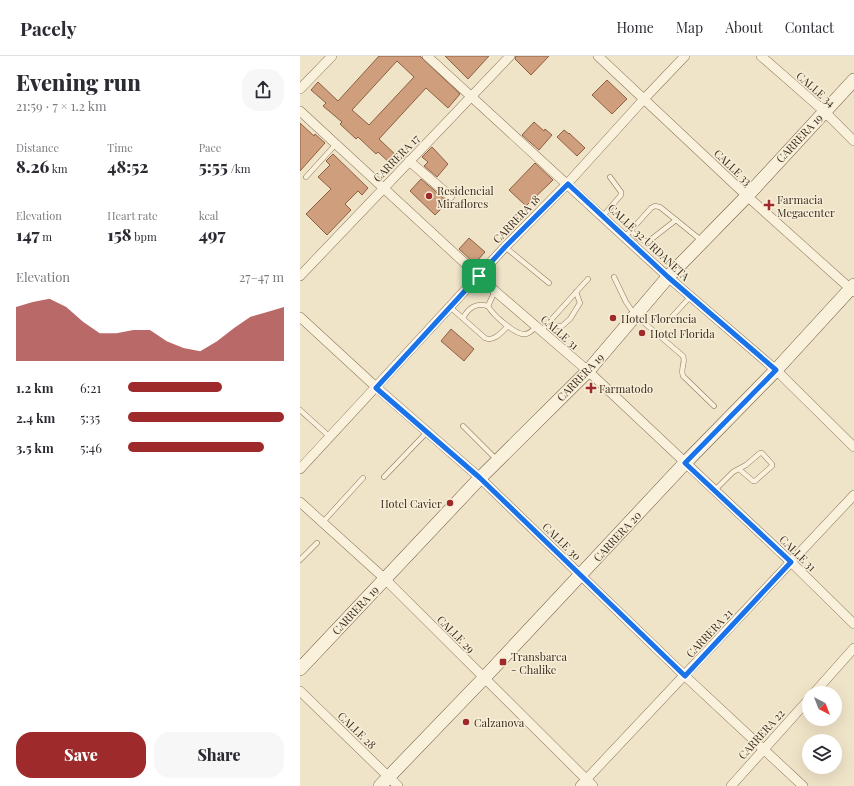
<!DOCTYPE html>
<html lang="en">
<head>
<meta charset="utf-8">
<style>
	:root { --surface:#fff; --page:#f7f7f7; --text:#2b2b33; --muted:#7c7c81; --line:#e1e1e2; --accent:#9e2a2b }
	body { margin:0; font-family:"Playfair Display",serif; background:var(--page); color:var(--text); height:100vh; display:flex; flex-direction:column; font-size:15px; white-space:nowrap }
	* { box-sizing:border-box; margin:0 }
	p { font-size:13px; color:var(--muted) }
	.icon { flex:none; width:22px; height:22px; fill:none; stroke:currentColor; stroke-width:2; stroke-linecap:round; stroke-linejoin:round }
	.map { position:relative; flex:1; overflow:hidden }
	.side { display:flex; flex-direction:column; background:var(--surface); width:300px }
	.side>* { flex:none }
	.needle { width:26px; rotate:138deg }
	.buttons { position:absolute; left:502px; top:630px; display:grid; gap:8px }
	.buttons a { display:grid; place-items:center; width:40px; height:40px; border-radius:50%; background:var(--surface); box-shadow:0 4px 16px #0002; font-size:20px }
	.pin { position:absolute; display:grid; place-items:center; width:34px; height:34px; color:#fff; margin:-17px; border-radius:8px; box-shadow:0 2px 6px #0006 }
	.round { display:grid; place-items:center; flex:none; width:42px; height:42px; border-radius:16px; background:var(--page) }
	.overview { display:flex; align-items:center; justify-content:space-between; height:68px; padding:0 16px }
	h1 { font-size:22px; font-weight:800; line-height:30px }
	.metrics { display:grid; grid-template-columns:repeat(3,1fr); gap:6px; height:68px; padding:4px 16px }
	.metrics div { display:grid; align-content:center }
	.metrics b { font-size:17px; font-weight:800 }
	.metrics small { font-size:11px; font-weight:400 }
	.metrics p { font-size:11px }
	.chart { height:112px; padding:8px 16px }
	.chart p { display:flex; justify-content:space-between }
	.chart svg { width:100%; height:72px; margin-top:4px; fill:var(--accent); opacity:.7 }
	.primary-button { display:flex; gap:8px; margin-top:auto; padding:8px 16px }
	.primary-button a { flex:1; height:46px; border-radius:16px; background:var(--accent); color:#fff; font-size:16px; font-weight:800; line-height:46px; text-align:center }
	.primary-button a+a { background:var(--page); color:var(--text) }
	ul { padding:0 16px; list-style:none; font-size:13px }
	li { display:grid; grid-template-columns:64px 48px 1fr; align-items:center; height:30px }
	li i { height:10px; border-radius:5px; background:var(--accent) }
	header { display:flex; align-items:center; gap:24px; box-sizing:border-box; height:56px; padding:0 20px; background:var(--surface); border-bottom:1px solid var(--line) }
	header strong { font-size:19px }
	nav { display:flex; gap:22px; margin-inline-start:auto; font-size:14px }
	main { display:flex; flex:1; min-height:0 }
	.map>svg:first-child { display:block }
</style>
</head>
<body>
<header>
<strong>Pacely</strong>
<nav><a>Home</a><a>Map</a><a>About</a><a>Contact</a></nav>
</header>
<main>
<section class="side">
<div class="overview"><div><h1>Evening run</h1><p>21:59 · 7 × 1.2 km</p></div><a class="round"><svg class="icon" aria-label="share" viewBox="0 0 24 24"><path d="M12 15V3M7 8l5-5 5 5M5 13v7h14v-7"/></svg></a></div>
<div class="metrics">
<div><p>Distance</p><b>8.26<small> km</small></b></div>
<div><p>Time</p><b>48:52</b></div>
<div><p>Pace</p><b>5:55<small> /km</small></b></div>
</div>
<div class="metrics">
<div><p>Elevation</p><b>147<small> m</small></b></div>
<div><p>Heart rate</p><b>158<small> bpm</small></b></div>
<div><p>kcal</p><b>497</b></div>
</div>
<div class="chart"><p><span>Elevation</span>27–47 m</p>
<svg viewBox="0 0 160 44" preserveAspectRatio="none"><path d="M0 44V11L10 8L20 6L30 11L40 20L50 27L60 27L70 25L80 25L90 32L100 36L110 38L120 32L130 24L140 17L150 14L160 11V44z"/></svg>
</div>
<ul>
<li><b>1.2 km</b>6:21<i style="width:60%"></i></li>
<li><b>2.4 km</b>5:35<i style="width:100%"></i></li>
<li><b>3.5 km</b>5:46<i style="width:87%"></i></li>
</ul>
<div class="primary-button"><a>Save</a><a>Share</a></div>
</section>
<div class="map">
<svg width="554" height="730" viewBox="0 0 554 730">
	<rect width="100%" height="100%" fill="#f0e4c8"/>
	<g fill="#cf9f7d" stroke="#8d5f41" fill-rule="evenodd">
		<path d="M 79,0 L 120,0 L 160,38 L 148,52 L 126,32 L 79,83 L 100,103 L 93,110 L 78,96 L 76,98 L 58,81 L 56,83 L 40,68 L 42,66 L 23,50 L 26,47 L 11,34 L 18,26 L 38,45 ZM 97,5 L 114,21 L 69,69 L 52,54 Z"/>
		<path d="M 145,0 L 189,0 L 168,23 Z"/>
		<path d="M 216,0 L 249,0 L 231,19 L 215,3 Z"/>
		<path d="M 307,24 L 327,43 L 312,58 L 292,39 Z"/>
		<path d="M 234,66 L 244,75 L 245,73 L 252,79 L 239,94 L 222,79 Z"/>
		<path d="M 0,67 L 14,80 L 15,78 L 25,87 L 0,115 Z"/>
		<path d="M 264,74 L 269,78 L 269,77 L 285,92 L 277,100 L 257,81 Z"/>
		<path d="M 132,91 L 148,108 L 137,121 L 124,110 L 128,106 L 122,101 Z"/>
		<path d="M 33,98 L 68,132 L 62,139 L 58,135 L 45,148 L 51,154 L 27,179 L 6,158 L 31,133 L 18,121 L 30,109 L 26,105 Z"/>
		<path d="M 235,107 L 253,124 L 226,150 L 209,134 Z"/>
		<path d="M 121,123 L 148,146 L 135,159 L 110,135 Z"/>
		<path d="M 169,182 L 185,196 L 177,205 L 174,207 L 159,193 Z"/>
		<path d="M 151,273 L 174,293 L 164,305 L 141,285 Z"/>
	</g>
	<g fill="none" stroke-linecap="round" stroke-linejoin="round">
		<defs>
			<g id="lane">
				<path d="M 6,121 L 36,88"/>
				<path d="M 303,160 L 321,139 L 321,136 L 310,121"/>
				<path d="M 331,175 C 336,180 341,186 349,185 L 376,164"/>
				<path d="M 325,181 L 351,152 L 355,150 L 360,151 L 402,185"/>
				<path d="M 205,191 L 249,227"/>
				<path d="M 314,221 L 326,246 L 335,259 L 383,300 C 386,307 380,312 383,320 L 414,350"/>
				<path d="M 195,235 L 188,250 C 193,259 216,280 226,278 C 230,277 233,274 236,271"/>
				<path d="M 150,251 L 185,282 C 194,286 202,276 208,270"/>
				<path d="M 163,262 C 169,251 176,247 188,250"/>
				<path d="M 369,264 L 391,240"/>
				<path d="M 247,269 L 262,270 L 270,263 L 280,247 L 276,236"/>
				<path d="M 241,275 L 288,223"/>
				<path d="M 0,354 L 30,381"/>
				<path d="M 163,370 L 196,403"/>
				<path d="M 84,421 L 127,376"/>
				<path d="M 414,435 L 433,416 L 446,409 L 460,397 L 462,397 L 472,408 L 472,410 L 455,425 L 453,425 L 439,413"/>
				<path d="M 23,466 L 63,422"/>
				<path d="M 0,504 L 17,487"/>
			</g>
			<g id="street">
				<path d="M 127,0 L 368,221 L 476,314 L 554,391"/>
				<path d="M 298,0 L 447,140 L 554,236"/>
				<path d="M 461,0 L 524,55 L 554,85"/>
				<path d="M 0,33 L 32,0"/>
				<path d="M 0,55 L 195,235 L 288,315 L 491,506 L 554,568"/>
				<path d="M 109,105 L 150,140"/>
				<path d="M 0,220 L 210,0"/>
				<path d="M 0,261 L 76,331 L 180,422 L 385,620 L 503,730"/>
				<path d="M 0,413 L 205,191 L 267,128 L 344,43 L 385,0"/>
				<path d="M 0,446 L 84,522 L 293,730"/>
				<path d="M 0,635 L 98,730"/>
				<path d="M 514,637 L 554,592"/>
				<path d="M 280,730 L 554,439"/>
				<path d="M 431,730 L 509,643"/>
			</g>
			<g id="secondary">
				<path d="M 0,613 L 180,422 L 288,315 L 368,221 L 447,140 L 554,24"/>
				<path d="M 80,730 L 184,622 L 385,407 L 476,314 L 554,229"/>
			</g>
		</defs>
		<use href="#lane" stroke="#8d765c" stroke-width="5.5"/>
		<use href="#street" stroke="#8d765c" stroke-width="10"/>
		<use href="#secondary" stroke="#6f573f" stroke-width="14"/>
		<use href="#lane" stroke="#faf1dc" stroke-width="4.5"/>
		<use href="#street" stroke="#faf1dc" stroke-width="9"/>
		<use href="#secondary" stroke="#faf1dc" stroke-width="13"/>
	</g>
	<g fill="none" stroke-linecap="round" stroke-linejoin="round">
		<defs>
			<path id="route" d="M 268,128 L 368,221 L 476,314 L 385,407 L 491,506 L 385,620 L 180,422 L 76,332 L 205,191 Z"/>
		</defs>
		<use href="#route" stroke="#fff" stroke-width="8"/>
		<use href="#route" stroke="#1a73e8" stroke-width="5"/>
	</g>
	<g fill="#9e2a2b" stroke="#f7eed8" stroke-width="1.5">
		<circle cx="129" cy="140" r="4"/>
		<path d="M467 143h4v4h4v4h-4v4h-4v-4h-4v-4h4z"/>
		<circle cx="313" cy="262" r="4"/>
		<circle cx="342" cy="277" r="4"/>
		<path d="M289 326h4v4h4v4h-4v4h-4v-4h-4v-4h4z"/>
		<circle cx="150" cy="447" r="4"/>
		<rect x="199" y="602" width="8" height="8" rx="2"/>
		<circle cx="166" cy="666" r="4"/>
	</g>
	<g text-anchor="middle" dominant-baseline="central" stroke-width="3" stroke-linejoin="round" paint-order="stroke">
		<g font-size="11" fill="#3d2e20" stroke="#f7eed8">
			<text transform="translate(516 33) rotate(41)">CALLE 34</text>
			<text transform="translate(499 82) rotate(-47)">CARRERA 19</text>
			<text transform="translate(96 102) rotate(-46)">CARRERA 17</text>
			<text transform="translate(433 111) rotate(43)">CALLE 33</text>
			<text transform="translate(216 163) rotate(-46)">CARRERA 18</text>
			<text transform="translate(349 186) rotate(43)">CALLE 32 URDANETA</text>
			<text transform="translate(260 276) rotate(41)">CALLE 31</text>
			<text transform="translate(280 321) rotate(-46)">CARRERA 19</text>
			<text transform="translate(317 480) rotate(-47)">CARRERA 20</text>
			<text transform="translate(262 485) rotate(44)">CALLE 30</text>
			<text transform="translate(498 497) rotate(44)">CALLE 31</text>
			<text transform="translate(55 554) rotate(-47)">CARRERA 19</text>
			<text transform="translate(409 577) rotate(-47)">CARRERA 21</text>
			<text transform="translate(156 578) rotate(45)">CALLE 29</text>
			<text transform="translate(57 674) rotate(44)">CALLE 28</text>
			<text transform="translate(461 678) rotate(-48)">CARRERA 22</text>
		</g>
		<g font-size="11" fill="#3d2e20" stroke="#f7eed8" text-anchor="start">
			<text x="137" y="134">Residencial<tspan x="137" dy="13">Miraflores</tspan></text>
			<text x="477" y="143">Farmacia<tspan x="477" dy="13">Megacenter</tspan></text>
			<text x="321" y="262">Hotel Florencia</text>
			<text x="350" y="277">Hotel Florida</text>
			<text x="299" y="332">Farmatodo</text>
			<text x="142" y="447" text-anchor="end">Hotel Cavier</text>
			<text x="211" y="600">Transbarca<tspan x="211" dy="13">- Chalike</tspan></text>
			<text x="174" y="666">Calzanova</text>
		</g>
	</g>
</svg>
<div class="buttons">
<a><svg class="needle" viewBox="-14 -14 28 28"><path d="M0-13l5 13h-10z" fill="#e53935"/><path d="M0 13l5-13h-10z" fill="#7c7c81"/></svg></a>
<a><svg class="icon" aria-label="layers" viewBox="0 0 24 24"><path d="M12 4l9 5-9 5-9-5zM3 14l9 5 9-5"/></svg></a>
</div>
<div class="pin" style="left:179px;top:220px;background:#1e9e55"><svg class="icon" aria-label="arrive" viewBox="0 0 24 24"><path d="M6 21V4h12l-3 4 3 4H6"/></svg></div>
</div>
</main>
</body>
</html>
